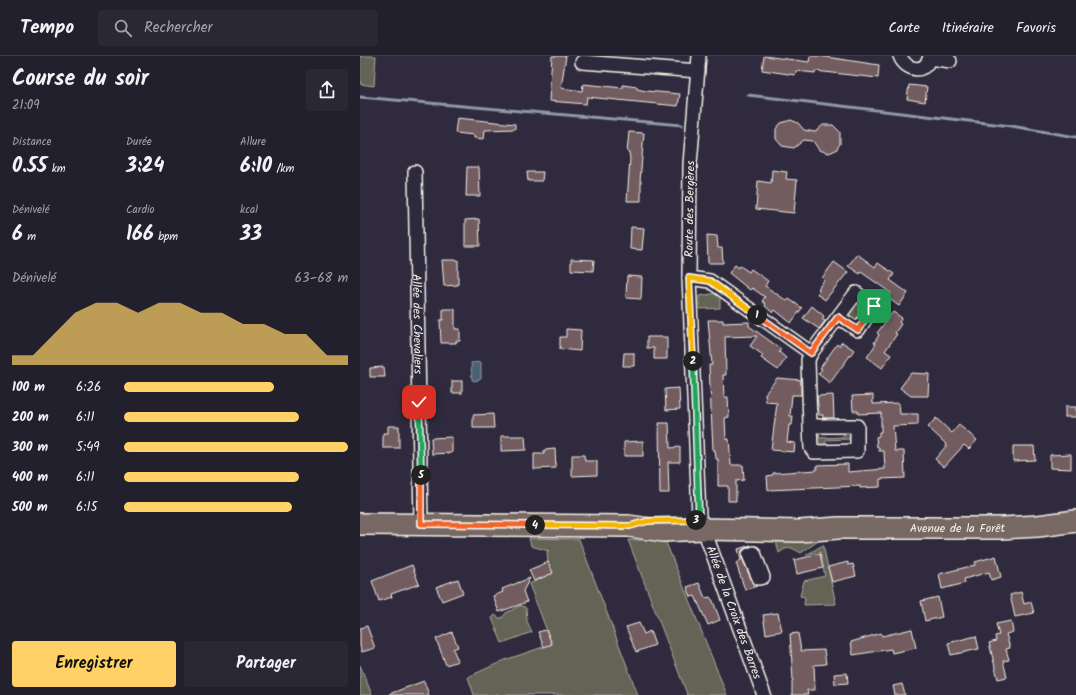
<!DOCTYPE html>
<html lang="fr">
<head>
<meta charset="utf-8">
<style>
	:root { --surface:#23202e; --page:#2b2836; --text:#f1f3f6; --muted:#a3a3aa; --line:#403e4a; --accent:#ffd166 }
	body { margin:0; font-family:Kalam,sans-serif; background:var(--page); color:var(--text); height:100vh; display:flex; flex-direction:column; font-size:15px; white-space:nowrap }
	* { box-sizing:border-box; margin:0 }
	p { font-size:13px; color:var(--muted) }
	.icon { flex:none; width:22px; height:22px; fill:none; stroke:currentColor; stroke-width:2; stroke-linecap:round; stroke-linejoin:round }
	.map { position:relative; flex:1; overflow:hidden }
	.details { display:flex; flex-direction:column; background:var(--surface); width:360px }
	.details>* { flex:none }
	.pin { position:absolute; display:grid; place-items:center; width:34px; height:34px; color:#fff; margin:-17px; border-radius:8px; box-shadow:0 2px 6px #0006 }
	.km { position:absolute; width:20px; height:20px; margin:-10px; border-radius:50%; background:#222; color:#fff; font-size:11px; line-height:20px; text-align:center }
	.round { display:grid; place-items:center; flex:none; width:42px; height:42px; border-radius:4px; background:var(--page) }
	.summary { display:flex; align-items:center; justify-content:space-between; height:68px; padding:0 12px }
	h1 { font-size:22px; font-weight:800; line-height:30px }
	.figures { display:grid; grid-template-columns:repeat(3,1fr); gap:6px; height:68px; padding:4px 12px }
	.figures div { display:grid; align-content:center }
	.figures b { font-size:20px; font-weight:800 }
	.figures small { font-size:11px; font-weight:400 }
	.figures p { font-size:11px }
	.chart { height:112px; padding:8px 12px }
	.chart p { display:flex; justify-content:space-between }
	.chart svg { width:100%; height:72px; margin-top:4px; fill:var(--accent); opacity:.7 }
	.primary-button { display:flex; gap:8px; margin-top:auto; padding:8px 12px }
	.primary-button a { flex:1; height:46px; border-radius:4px; background:var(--accent); color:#111; font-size:16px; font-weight:800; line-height:46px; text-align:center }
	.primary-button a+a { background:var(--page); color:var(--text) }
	ul { padding:0 12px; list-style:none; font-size:13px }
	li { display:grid; grid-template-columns:64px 48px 1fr; align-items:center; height:30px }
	li i { height:10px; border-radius:5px; background:var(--accent) }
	header { display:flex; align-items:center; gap:24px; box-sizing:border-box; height:56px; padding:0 20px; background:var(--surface); border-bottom:1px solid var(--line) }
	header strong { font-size:19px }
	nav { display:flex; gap:22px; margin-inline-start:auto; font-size:14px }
	.search { width:280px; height:36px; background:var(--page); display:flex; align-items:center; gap:10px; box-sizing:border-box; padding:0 14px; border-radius:4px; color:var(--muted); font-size:15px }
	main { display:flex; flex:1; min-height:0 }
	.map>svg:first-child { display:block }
</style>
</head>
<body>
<header>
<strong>Tempo</strong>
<div class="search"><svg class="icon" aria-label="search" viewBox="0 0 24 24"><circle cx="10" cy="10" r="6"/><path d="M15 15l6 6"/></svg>Rechercher</div>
<nav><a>Carte</a><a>Itinéraire</a><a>Favoris</a></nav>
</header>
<main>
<section class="details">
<div class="summary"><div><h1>Course du soir</h1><p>21:09</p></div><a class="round"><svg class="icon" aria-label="share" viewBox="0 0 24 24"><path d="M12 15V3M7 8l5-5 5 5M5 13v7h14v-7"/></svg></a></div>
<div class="figures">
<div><p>Distance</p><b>0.55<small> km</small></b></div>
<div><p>Durée</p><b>3:24</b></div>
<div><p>Allure</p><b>6:10<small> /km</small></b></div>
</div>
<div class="figures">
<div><p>Dénivelé</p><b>6<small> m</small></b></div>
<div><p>Cardio</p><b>166<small> bpm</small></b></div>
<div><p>kcal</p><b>33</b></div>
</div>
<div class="chart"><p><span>Dénivelé</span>63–68 m</p>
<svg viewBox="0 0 160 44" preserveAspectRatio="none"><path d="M0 44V38L10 38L20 25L30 12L40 6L50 6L60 12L70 6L80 6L90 12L100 12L110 19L120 19L130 25L140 25L150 38L160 38V44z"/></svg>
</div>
<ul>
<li><b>100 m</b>6:26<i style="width:67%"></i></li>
<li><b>200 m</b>6:11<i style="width:78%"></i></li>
<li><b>300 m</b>5:49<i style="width:100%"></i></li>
<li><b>400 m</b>6:11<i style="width:78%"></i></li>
<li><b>500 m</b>6:15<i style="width:75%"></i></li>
</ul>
<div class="primary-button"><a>Enregistrer</a><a>Partager</a></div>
</section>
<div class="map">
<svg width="716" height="639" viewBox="0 0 716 639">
	<rect width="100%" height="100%" fill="#2f2a3d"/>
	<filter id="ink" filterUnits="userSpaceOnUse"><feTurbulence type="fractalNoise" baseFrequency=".025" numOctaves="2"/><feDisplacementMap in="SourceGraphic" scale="8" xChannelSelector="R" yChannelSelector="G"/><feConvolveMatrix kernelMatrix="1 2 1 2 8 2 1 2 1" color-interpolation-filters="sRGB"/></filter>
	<g filter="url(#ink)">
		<g fill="#636456" stroke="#acaa9f">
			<path d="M 0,0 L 16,0 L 14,30 L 0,28 Z"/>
			<path d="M 358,237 L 360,239 L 360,252 L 339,253 L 339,240 Z"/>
			<path d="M 496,243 L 507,249 L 498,267 L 487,260 Z"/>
			<path d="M 490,374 L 492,379 L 491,390 L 488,389 L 491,383 L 467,384 L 463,391 L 454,389 L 454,378 L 456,376 L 461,376 L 459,382 L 483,381 Z"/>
			<path d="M 169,482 L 219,483 L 278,639 L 114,639 L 108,621 L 145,604 L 192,588 L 169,528 L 193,517 L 188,506 L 187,496 L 189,495 L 171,490 Z"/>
			<path d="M 268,484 L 305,484 L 367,639 L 326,639 L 327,638 Z"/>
			<path d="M 416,485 L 458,485 L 441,497 L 432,492 L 425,493 L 419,497 Z"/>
			<path d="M 463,489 L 476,548 L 444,549 L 445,541 L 440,540 L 444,525 L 465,520 L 460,496 L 446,499 Z"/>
			<path d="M 161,549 L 166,552 L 167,565 L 172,576 L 142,587 L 132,562 L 135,559 L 139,562 L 142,562 L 146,557 Z"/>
			<path d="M 0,609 L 12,639 L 0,639 Z"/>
		</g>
		<path fill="#4b6076" stroke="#8f9aa4" d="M 121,306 L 121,323 L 115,325 L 112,324 L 111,307 Z"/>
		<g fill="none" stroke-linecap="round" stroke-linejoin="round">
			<g stroke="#8f9aa4" stroke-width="3">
				<path d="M 388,39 L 651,70 L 716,81"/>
				<path d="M 0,41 L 322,69"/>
			</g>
		</g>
		<g fill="#725c5f" stroke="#f4f1e8">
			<path d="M 192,0 L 206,0 L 201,32 L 222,35 L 223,28 L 263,32 L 263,29 L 277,31 L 277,33 L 286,35 L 320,38 L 318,50 L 227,41 L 226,48 L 189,45 Z"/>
			<path d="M 404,0 L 449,6 L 450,0 L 459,0 L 519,9 L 518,22 L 455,15 L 455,17 L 436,15 L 435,19 L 402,14 Z"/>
			<path d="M 549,29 L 567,31 L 565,46 L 547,43 Z"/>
			<path d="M 97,62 L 155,68 L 155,73 L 125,74 L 124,83 L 114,82 L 114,79 L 95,77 Z"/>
			<path d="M 431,64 L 438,67 L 444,74 L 455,76 L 463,69 L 473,69 L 480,76 L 480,88 L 476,94 L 469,97 L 459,94 L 453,85 L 444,84 L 434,92 L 422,90 L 416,83 L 416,73 L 421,67 Z"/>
			<path d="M 269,76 L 284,77 L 280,125 L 281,125 L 281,145 L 267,145 L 270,103 L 269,96 L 267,96 Z"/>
			<path d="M 107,111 L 119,111 L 120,140 L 106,140 Z"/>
			<path d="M 412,114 L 427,116 L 426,123 L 437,124 L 434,157 L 396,153 L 398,125 L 411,127 Z"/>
			<path d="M 167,116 L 183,116 L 182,125 L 168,125 Z"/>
			<path d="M 119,163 L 120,190 L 105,190 L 105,164 Z"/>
			<path d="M 271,171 L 284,172 L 282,194 L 270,193 Z"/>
			<path d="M 347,179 L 357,180 L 358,192 L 362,192 L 363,207 L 348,207 Z"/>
			<path d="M 497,198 L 515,211 L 518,207 L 534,218 L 530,224 L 548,237 L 539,250 L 528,242 L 531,237 L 501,216 L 500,218 L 488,210 Z"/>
			<path d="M 211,203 L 234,204 L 233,215 L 211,214 Z"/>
			<path d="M 82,204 L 98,204 L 98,229 L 84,230 Z"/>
			<path d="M 474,206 L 488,216 L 465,244 L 457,238 L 460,234 L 458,233 L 464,224 L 462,222 Z"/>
			<path d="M 375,209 L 379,212 L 380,210 L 389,216 L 391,213 L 408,225 L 405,230 L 427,245 L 429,243 L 442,252 L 431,267 L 415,254 L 413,257 L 405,250 L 406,248 L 402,245 L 405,241 L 392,232 L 390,234 L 369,217 Z"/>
			<path d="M 267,220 L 282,221 L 281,243 L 266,242 Z"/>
			<path d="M 452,250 L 464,260 L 462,263 L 465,265 L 459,273 L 443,262 Z"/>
			<path d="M 83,253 L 95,253 L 95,273 L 100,273 L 100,285 L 96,285 L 96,287 L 81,287 L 80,264 L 83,264 Z"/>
			<path d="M 533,256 L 542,262 L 539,266 L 541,268 L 535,277 L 537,278 L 525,295 L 531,299 L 522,312 L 507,301 L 516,288 L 514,287 L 519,279 L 517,277 Z"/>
			<path d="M 348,264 L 363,264 L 363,267 L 389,266 L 389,270 L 421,293 L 419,296 L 426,302 L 418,314 L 401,302 L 403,299 L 390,290 L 397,280 L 365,281 L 366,319 L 363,319 L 364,341 L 368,341 L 369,361 L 365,362 L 366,383 L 369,383 L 371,409 L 383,409 L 384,424 L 376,425 L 376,445 L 368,445 L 368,430 L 358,430 L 358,403 L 356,403 L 355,394 L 353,394 L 349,309 L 352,309 Z"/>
			<path d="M 206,273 L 221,274 L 220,295 L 200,293 L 200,281 L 206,281 Z"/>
			<path d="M 287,281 L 307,281 L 307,303 L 294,303 L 294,292 L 287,292 Z"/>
			<path d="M 482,286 L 494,294 L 470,327 L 458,318 L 462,313 L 460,312 L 477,288 L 479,290 Z"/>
			<path d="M 264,297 L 274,297 L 274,310 L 263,310 Z"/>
			<path d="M 24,311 L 25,321 L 10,321 L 10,312 Z"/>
			<path d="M 551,317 L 569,318 L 568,340 L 551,340 L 540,332 Z"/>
			<path d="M 417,322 L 441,324 L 441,339 L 432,339 L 430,360 L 433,360 L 432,369 L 429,369 L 427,386 L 435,387 L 434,396 L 411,394 L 417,347 L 406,346 L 405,338 Z"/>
			<rect x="92" y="325" width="10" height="12"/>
			<path d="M 319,332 L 320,353 L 306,354 L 305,333 Z"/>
			<path d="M 473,339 L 474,362 L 463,362 L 463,359 L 459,359 L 457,340 Z"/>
			<path d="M 513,339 L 513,348 L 539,347 L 540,358 L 558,358 L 558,369 L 533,370 L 535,395 L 544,395 L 545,422 L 520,423 L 520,431 L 500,432 L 500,430 L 408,434 L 407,420 L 413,419 L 413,417 L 457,414 L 457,409 L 488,408 L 488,416 L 525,413 L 524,395 L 519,395 L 519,391 L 517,391 L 516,381 L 519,380 L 519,376 L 521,376 L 521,357 L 498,358 L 498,355 L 493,355 L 492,340 Z"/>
			<rect x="705" y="351" width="11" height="10"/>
			<path d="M 133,358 L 134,372 L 113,372 L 113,359 Z"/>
			<path d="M 576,362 L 592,377 L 599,369 L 617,384 L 609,393 L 604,389 L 584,411 L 575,403 L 587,389 L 568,371 Z"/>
			<path d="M 299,367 L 309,367 L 310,392 L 320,391 L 320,406 L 308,406 L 309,437 L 300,437 Z"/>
			<path d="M 28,370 L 39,370 L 39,392 L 23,392 L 23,377 L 28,377 Z"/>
			<path d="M 141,380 L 165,380 L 166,394 L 141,395 Z"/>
			<path d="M 92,381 L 92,397 L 72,398 L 71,382 Z"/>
			<path d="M 283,385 L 283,400 L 264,400 L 264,386 Z"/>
			<path d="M 653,390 L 674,390 L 675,404 L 653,405 Z"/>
			<path d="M 195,393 L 196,412 L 174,413 L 174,398 L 184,398 L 184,394 Z"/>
			<path d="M 711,398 L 711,413 L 690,412 L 690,399 Z"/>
			<path d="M 212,399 L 224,399 L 225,405 L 237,405 L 237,419 L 212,420 Z"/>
			<path d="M 391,489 L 382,494 L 382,502 L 392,525 L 397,530 L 385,534 L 376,507 L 381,504 L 378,493 Z"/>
			<path d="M 460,498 L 463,512 L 437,518 L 434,504 Z"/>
			<path d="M 636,500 L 641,521 L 631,524 L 629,516 L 604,523 L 605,527 L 582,533 L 579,518 L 615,509 L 615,506 Z"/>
			<path d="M 188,506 L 193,517 L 174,525 L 169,514 Z"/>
			<path d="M 488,506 L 488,509 L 493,508 L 496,520 L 472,526 L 468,511 Z"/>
			<path d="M 52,509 L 59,528 L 31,538 L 32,541 L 19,545 L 12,525 Z"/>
			<path d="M 170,522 L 163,535 L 167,546 L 139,556 L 133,540 L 143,536 L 142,533 Z"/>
			<path d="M 98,523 L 103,537 L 82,545 L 76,531 Z"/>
			<path d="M 339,527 L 345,542 L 350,541 L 353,545 L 360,564 L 348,569 L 335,540 L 331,541 L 327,531 Z"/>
			<path d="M 661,536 L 664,548 L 671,546 L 674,557 L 655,561 L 650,539 Z"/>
			<path d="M 578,541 L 582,561 L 565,565 L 561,545 Z"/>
			<path d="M 418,557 L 422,575 L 406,578 L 403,559 Z"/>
			<path d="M 651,565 L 653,576 L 646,578 L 650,592 L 646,593 L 649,604 L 643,605 L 647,621 L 638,623 L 629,587 L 636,585 L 635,580 L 639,579 L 636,568 Z"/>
			<path d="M 279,567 L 284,578 L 290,575 L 295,589 L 276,596 L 266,571 Z"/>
			<path d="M 7,570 L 15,592 L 2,596 L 0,590 L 0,572 Z"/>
			<path d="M 552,573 L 556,592 L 532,597 L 531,593 L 493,599 L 491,586 L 521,577 L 522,580 Z"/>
			<path d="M 186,574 L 192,588 L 184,591 L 178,576 Z"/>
			<path d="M 92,576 L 98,591 L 93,593 L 98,605 L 86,609 L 76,583 Z"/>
			<path d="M 438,577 L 441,595 L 464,594 L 466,608 L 454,609 L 455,634 L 447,634 L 448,639 L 432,639 L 432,625 L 433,624 L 430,578 Z"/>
			<path d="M 616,580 L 619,593 L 591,599 L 588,587 Z"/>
			<path d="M 487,617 L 488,627 L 475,628 L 474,618 Z"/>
			<path d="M 64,625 L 69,639 L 29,639 L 29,638 Z"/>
			<path d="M 542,628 L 545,639 L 535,639 L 533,630 Z"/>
		</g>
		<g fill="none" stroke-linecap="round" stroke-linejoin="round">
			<defs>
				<g id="street">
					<path id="s1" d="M 339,0 L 330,108 L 329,222 L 339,460 L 404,639"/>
					<path d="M 540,0 C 546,15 566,19 570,0"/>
					<path d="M 570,2 L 590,5"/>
					<path d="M 222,6 L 338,15"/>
					<path id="s2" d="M 55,116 L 61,468"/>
					<path d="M 329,222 L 350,225 L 451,297 L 448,304 L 450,370 L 497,370 L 497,395 L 454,396 L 451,392 L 450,370"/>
					<path d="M 451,297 L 478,261 L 498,274 L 514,250 L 496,237 L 478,261"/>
					<path d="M 394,497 L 403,521 L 399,522 L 389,499 Z"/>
				</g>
				<g id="primary">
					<path id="s3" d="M 0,468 L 269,470 L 303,475 L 343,473 L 440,475 L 478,472 L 642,472 L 678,470 L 716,465"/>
				</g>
			</defs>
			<use href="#street" stroke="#f4f1e8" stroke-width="16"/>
			<use href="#primary" stroke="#f4f1e8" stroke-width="24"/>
			<use href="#street" stroke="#2f2a3d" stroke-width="13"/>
			<use href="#primary" stroke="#776864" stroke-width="21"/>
		</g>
	</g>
	<g fill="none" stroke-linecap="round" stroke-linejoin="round" filter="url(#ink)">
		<defs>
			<path id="split-1" d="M 397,259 L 451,297 L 478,261 L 498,274 L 514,250"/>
			<path id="split-2" d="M 333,305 L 329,222 L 350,225 L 397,259"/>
			<path id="split-3" d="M 333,305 L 339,464 L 336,464"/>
			<path id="split-4" d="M 175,469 L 270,470 L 288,465 L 336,464"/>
			<path id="split-5" d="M 61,419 L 61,468 L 175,469"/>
			<path id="split-6" d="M 59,346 L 61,419"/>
		</defs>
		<use href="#split-1" stroke="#fff" stroke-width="8"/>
		<use href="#split-2" stroke="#fff" stroke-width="8"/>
		<use href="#split-3" stroke="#fff" stroke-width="8"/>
		<use href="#split-4" stroke="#fff" stroke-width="8"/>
		<use href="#split-5" stroke="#fff" stroke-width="8"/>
		<use href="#split-6" stroke="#fff" stroke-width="8"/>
		<use href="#split-1" stroke="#f0652b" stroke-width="5"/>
		<use href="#split-2" stroke="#f5b400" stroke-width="5"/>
		<use href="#split-3" stroke="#22a559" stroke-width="5"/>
		<use href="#split-4" stroke="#f5b400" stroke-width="5"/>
		<use href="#split-5" stroke="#f0652b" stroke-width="5"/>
		<use href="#split-6" stroke="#22a559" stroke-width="5"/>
	</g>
	<g text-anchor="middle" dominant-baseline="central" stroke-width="3.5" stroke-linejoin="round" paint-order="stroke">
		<g font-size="12" fill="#f4f1e8" stroke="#2f2a3d">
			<text transform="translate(330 153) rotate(-89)">Route des Bergères</text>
			<text stroke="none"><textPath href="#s2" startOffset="152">Allée des Chevaliers</textPath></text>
			<text stroke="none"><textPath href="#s3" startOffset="598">Avenue de la Forêt</textPath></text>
			<text stroke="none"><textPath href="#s1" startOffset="563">Allée de la Croix des Barres</textPath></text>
		</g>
	</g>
</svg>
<div class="pin" style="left:514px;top:250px;background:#1e9e55"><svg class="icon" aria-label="arrive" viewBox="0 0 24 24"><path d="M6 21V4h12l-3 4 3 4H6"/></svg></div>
<div class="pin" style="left:59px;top:346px;background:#d93025"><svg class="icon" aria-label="check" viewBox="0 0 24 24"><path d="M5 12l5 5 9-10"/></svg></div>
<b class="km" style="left:397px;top:259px">1</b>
<b class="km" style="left:333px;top:305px">2</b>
<b class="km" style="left:336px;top:464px">3</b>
<b class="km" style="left:175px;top:469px">4</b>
<b class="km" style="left:61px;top:419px">5</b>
</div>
</main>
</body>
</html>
